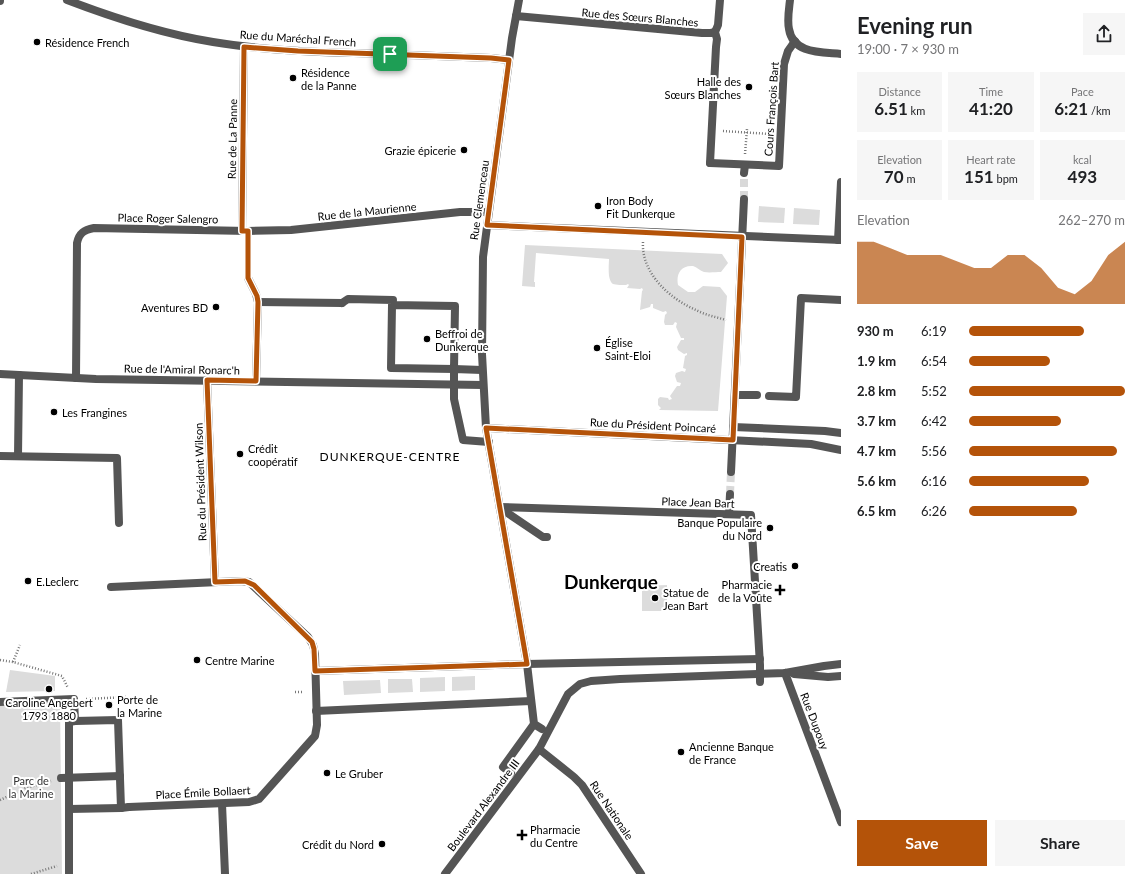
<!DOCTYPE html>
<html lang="en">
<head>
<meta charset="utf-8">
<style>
	:root { --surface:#fff; --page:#f6f6f6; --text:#202124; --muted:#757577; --accent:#b45309 }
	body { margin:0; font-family:Lato,sans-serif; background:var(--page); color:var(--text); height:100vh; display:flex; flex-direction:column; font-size:15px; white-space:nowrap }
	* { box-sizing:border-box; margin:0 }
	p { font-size:13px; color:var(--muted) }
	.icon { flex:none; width:22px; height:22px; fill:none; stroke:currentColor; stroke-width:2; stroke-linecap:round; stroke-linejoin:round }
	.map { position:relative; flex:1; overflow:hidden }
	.details { display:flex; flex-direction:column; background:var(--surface); width:300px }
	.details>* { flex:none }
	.pin { position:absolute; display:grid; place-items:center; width:34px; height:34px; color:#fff; margin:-17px; border-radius:8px; box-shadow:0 2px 6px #0006 }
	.round { display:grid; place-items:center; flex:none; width:42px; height:42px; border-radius:0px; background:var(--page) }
	.headline { display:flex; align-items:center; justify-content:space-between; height:68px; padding:0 16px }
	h1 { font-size:22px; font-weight:700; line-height:30px }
	.stats { display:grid; grid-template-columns:repeat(3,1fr); gap:6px; height:68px; padding:4px 16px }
	.stats div { display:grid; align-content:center; border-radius:0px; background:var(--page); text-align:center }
	.stats b { font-size:17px; font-weight:700 }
	.stats small { font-size:11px; font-weight:400 }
	.stats p { font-size:11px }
	.chart { height:112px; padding:8px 16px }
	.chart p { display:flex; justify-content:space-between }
	.chart svg { width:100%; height:72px; margin-top:4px; fill:var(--accent); opacity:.7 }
	.primary-button { display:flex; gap:8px; margin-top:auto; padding:8px 16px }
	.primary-button a { flex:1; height:46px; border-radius:0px; background:var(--accent); color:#fff; font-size:16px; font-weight:700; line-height:46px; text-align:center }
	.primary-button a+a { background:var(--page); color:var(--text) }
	ul { padding:0 16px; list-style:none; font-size:13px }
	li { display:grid; grid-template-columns:64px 48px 1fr; align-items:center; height:30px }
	li i { height:10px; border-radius:5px; background:var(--accent) }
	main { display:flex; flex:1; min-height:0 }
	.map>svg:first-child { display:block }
</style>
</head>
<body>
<main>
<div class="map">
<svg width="841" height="874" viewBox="0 0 841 874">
	<rect width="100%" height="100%" fill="#fff"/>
	<g fill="#dcdcdc">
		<path d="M 759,206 L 785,208 L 784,223 L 758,222 Z"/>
		<path d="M 794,208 L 820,210 L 819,225 L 793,224 Z"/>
		<path d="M 525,245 L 722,254 L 728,263 L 721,272 C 716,272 709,273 704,272 C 700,271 697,267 693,266 C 680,265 676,275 678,285 L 688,292 L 695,292 L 703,286 L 720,287 L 727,296 L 718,411 L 659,410 L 661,408 L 658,405 L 658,399 L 660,397 L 668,398 L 669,400 L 672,399 L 670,396 L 677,386 L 680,386 L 681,383 L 677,382 L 675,376 L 676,373 L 682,371 L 685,372 L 686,369 L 683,368 L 685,356 L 687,355 L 687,353 L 684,354 L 678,350 L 677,347 L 681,340 L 684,340 L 684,338 L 681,338 L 676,327 L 677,323 L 675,322 L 673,325 L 665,325 L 664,322 L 665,315 L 667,313 L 666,311 L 663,312 L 653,308 L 653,304 L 651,304 L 650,307 L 640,310 L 642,291 L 643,290 L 642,288 L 640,289 L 627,288 L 629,285 L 628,284 L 626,285 C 623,285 616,285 613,284 C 607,280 609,265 609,259 L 536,253 L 534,282 L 535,282 L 535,287 L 522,286 Z"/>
		<path d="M 667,585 L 667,611 L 642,611 L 642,586 Z"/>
		<path d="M 10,670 L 55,676 L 55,691 L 6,692 Z"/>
		<path d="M 475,676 L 475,690 L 452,691 L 452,677 Z"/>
		<path d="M 445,677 L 445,691 L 420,692 L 420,678 Z"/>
		<path d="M 388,679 L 412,679 L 413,692 L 388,693 Z"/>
		<path d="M 380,680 L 381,693 L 344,695 L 343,681 Z"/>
		<path d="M 60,704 L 62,874 L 0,874 L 0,706 Z"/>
	</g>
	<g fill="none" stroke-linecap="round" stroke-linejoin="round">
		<g stroke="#d9d9d9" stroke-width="8" stroke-dasharray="8 4" stroke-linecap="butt">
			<path d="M 744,199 L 744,173"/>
			<path d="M 730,494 L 731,472"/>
		</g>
		<g stroke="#777" stroke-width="2.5" stroke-dasharray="1 2" stroke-linecap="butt">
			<path d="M 723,131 L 770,134"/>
			<path d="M 745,154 L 747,129"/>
			<path d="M 643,242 C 641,273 670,299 696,310 C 705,315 716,317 726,320"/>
			<path d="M 0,660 L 13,662 L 62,676 L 68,688"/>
			<path d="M 13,662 L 20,645"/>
			<path d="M 295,692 L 304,692"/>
			<path d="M 86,699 L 127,697"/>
			<path d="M 0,800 L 26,788 L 51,781"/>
			<path d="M 31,874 L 57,866"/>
		</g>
		<g stroke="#555" stroke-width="8">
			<path d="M 735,395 L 757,395"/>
			<path d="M 769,396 L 796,397 L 801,298 L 841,300"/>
		</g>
		<g stroke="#555" stroke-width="8">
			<path d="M 710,163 L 779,166 L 784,64 L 788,51 L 795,41"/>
			<path d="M 744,173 L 745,165"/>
			<path d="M 342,303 L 348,299 L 393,300 L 392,305 L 391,368 L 454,369 L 455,306 L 392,305"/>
			<path d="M 482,370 L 454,369 L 454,399 L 463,440 L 489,442"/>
			<path d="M 733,427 L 825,431 L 841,433"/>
			<path d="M 486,428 L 527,664 L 534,724 L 542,729"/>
			<path d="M 731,472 L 744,199"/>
			<path d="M 500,507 L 751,515 L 760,665 L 760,682"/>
			<path d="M 500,508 L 543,537 L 547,537"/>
			<path d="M 729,514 L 730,494"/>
			<path d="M 315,671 L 527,664 L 760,659"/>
			<path d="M 0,702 L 74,699 L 75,721 L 118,720 L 121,808 L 129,807"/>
			<path d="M 316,711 L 531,701"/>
			<path d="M 511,773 L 503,767 L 534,724"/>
			<path d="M 61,778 L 120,776"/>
			<path d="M 69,809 L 121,808"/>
			<path d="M 69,874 L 69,722 L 75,721"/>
		</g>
		<g stroke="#555" stroke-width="8">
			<path d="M 67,0 C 114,18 163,34 213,42 C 260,50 307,52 354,53 C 400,55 445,56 491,58 L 509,60"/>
			<path d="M 519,0 L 512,38 L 483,257 L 482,354 L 486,428 L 811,444 L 841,450"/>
			<path d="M 790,0 C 789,9 787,20 789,29 C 793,54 821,52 841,54"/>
			<path d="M 516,16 L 702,33 L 711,33 L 715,32"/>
			<path d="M 710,163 L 716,47 L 717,39 L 715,32 L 718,25 L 720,0"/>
			<path d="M 487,225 L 841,240"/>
			<path d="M 242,231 L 244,47"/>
			<path d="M 248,231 L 291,230 L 460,212 L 489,212"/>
			<path d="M 838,240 L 841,182"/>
			<path d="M 258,302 L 342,303"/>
			<path d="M 0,374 L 96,379 L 483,385"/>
			<path d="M 76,378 L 77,243 C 79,233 84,230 94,228 L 248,231 L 248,278 L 256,294 L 258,302 L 256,381"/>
			<path d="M 207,380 L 215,582"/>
			<path d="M 0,456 L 117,458 L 119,523"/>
			<path d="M 18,456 L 19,375"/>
			<path d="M 111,587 L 240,581 L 249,582 L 308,637 L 313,645 L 315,654 L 317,725 L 315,736 L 259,799 L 249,802 L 129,807"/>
			<path d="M 785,673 L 841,822"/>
			<path d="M 794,674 L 828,677 L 841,676"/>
			<path d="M 539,749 L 574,777 L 582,785 L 641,874"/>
			<path d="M 222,804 L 225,874"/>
			<path d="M 445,874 L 539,749 L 568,694 L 580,684 L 591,681 L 620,679 L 785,673 L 824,666 L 841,664"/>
		</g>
		<path stroke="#555" stroke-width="8" d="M 0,1 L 0,0"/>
	</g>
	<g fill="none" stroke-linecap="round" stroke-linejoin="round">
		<defs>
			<path id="route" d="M 244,47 L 298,51 L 491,58 L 509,60 L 487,225 L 742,237 L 733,440 L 486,428 L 527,664 L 315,671 L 314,649 L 312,642 L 254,585 L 245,581 L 215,582 L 207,380 L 256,381 L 258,302 L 257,296 L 248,278 L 248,231 L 242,231 Z"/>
		</defs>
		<use href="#route" stroke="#fff" stroke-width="8"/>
		<use href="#route" stroke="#b45309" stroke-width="5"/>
	</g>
	<g fill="#000" stroke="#fff" stroke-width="1.5">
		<circle cx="37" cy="42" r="4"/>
		<circle cx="293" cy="78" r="4"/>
		<circle cx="749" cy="87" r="4"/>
		<circle cx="464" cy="150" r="4"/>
		<circle cx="598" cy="206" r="4"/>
		<circle cx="216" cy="307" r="4"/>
		<circle cx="427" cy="339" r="4"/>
		<circle cx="597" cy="348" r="4"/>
		<circle cx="54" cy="412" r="4"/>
		<circle cx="240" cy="454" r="4"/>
		<circle cx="770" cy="528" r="4"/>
		<circle cx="795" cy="566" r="4"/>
		<circle cx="28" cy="581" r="4"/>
		<path d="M778 584h4v4h4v4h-4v4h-4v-4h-4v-4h4z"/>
		<circle cx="655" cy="598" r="4"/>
		<circle cx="197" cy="660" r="4"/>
		<circle cx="49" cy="689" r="4"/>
		<circle cx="109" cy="705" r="4"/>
		<circle cx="681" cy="752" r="4"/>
		<circle cx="327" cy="773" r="4"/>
		<path d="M520 829h4v4h4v4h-4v4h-4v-4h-4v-4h4z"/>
		<circle cx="382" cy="844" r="4"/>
	</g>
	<g text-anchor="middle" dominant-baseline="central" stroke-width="4" stroke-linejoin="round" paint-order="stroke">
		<g font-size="11" fill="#000" stroke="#fff">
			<text transform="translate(640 17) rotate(5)">Rue des Sœurs Blanches</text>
			<text transform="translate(298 38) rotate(4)">Rue du Maréchal French</text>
			<text transform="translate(771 109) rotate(-86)">Cours François Bart</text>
			<text transform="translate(232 139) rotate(-89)">Rue de La Panne</text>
			<text transform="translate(479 200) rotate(-82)">Rue Clemenceau</text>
			<text transform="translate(367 211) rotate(-6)">Rue de la Maurienne</text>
			<text transform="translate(168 218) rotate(1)">Place Roger Salengro</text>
			<text transform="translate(182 369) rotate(1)">Rue de l'Amiral Ronarc'h</text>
			<text transform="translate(653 425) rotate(3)">Rue du Président Poincaré</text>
			<text transform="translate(200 482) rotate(-92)">Rue du Président Wilson</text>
			<text transform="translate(698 502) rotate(2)">Place Jean Bart</text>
			<text transform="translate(815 721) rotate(69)">Rue Dupouy</text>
			<text transform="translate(203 792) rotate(-3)">Place Émile Bollaert</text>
			<text transform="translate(483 805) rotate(-53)">Boulevard Alexandre III</text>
			<text transform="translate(612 810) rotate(56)">Rue Nationale</text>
		</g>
		<g font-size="11" fill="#000" stroke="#fff" text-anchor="start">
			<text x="45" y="42">Résidence French</text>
			<text x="301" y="72">Résidence<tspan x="301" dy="13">de la Panne</tspan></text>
			<text x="741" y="81" text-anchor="end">Halle des<tspan x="741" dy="13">Sœurs Blanches</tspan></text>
			<text x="456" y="150" text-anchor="end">Grazie épicerie</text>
			<text x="606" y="200">Iron Body<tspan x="606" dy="13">Fit Dunkerque</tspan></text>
			<text x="208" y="307" text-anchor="end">Aventures BD</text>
			<text x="435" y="333">Beffroi de<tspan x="435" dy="13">Dunkerque</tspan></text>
			<text x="605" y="342">Église<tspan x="605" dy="13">Saint-Eloi</tspan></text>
			<text x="62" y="412">Les Frangines</text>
			<text x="248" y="448">Crédit<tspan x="248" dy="13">coopératif</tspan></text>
			<text x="762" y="522" text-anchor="end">Banque Populaire<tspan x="762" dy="13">du Nord</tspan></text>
			<text x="787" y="566" text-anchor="end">Creatis</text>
			<text x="36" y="581">E.Leclerc</text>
			<text x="772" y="584" text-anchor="end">Pharmacie<tspan x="772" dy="13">de la Voûte</tspan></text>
			<text x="663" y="592">Statue de<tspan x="663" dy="13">Jean Bart</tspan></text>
			<text x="205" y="660">Centre Marine</text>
			<text x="117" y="699">Porte de<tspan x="117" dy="13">la Marine</tspan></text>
			<text x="49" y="702" text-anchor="middle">Caroline Angebert<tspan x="49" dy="13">1793 1880</tspan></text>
			<text x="689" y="746">Ancienne Banque<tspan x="689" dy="13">de France</tspan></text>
			<text x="335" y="773">Le Gruber</text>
			<text x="530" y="829">Pharmacie<tspan x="530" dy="13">du Centre</tspan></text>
			<text x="374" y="844" text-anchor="end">Crédit du Nord</text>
		</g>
		<g font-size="11" fill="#333" stroke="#fff">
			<text x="31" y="780">Parc de<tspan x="31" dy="13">la Marine</tspan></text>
		</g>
		<g font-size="12" letter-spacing="1" fill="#000" stroke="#fff">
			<text x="390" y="456">DUNKERQUE-CENTRE</text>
		</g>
		<g font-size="19" font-weight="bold" fill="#000" stroke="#fff">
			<text x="611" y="581">Dunkerque</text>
		</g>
	</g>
</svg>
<div class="pin" style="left:390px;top:54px;background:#1e9e55"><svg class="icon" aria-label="arrive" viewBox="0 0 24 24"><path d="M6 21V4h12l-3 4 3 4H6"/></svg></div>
</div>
<section class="details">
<div class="headline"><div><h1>Evening run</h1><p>19:00 · 7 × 930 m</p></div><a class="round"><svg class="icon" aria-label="share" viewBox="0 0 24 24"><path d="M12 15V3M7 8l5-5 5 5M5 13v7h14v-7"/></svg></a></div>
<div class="stats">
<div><p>Distance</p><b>6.51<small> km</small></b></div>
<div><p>Time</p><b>41:20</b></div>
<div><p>Pace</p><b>6:21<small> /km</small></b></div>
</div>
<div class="stats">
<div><p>Elevation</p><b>70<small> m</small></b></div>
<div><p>Heart rate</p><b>151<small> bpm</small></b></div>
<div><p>kcal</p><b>493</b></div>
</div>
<div class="chart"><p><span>Elevation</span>262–270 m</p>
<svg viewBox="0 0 160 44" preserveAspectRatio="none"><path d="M0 44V6L10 6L20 10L30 14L40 14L50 14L60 18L70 22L80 22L90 14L100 14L110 22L120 34L130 38L140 30L150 14L160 6V44z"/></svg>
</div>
<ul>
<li><b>930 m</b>6:19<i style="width:74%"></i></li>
<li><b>1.9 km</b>6:54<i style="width:52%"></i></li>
<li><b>2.8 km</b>5:52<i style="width:100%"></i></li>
<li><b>3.7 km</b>6:42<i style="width:59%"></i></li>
<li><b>4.7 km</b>5:56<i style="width:95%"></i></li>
<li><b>5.6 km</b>6:16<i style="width:77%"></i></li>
<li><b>6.5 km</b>6:26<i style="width:69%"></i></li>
</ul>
<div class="primary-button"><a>Save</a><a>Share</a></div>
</section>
</main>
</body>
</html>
